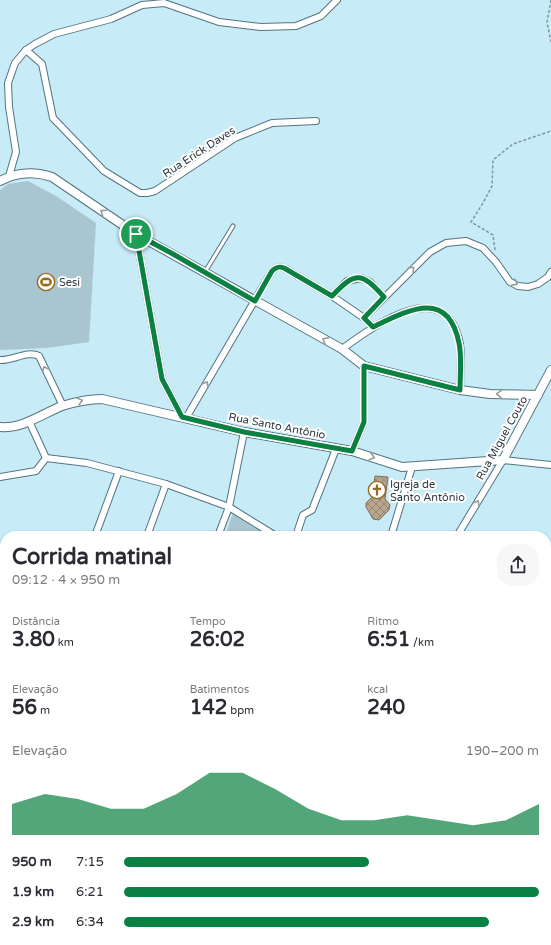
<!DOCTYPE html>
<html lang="pt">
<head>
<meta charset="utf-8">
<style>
	:root { --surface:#fff; --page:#f7f7f7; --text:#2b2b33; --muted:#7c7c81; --accent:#0b8043 }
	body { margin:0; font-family:"Varela Round",sans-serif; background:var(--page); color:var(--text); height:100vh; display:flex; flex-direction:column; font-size:15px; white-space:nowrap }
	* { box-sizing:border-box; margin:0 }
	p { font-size:13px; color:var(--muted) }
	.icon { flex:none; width:22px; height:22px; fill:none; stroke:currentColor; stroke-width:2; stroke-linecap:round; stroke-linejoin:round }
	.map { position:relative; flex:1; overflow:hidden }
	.details { position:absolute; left:0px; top:531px; width:551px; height:414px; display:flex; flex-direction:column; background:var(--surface); border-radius:16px 16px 0 0; box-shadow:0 1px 3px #0004 }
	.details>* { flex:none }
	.pin { position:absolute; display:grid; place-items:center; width:34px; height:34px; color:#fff; margin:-17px; border:2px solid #fff; border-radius:50%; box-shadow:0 1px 4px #0007 }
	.round { display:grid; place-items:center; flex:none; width:42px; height:42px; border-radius:16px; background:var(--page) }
	.overview { display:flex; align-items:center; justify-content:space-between; height:68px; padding:0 12px }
	h1 { font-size:22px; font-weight:700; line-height:30px }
	.metrics { display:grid; grid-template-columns:repeat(3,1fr); gap:6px; height:68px; padding:4px 12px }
	.metrics div { display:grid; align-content:center }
	.metrics b { font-size:20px; font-weight:700 }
	.metrics small { font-size:11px; font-weight:400 }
	.metrics p { font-size:11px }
	.chart { height:112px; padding:8px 12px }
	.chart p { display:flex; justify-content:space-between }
	.chart svg { width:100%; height:72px; margin-top:4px; fill:var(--accent); opacity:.7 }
	ul { padding:0 12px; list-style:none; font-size:13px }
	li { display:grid; grid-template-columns:64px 48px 1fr; align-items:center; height:30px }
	li i { height:10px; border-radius:5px; background:var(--accent) }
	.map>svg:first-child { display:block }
</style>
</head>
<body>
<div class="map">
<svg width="551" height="945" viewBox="0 0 551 945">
	<defs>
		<pattern id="building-cross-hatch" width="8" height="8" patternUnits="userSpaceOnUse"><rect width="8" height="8" fill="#b8a68d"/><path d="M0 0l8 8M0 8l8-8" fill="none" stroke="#968875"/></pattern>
	</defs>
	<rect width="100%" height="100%" fill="#c8ebf8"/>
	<g fill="#a9c5cf">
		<path d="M 28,181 L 56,196 L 96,223 L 89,342 L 47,348 L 0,350 L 0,190 L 8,184 Z"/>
		<path d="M 233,513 L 271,536 L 225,536 Z"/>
		<path d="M 251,940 L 471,940 L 295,944 Z"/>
	</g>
	<path fill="url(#building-cross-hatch)" stroke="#7f6f57" d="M 375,476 L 388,477 L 385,499 L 390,505 L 389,510 L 379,520 L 373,519 L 366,507 L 366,503 L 372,497 Z"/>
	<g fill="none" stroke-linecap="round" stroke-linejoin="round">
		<defs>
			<path id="lane" d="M 205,272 L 233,226"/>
			<g id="street">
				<path d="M 26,50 L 42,64 L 53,118 L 104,171 L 140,193 L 147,193 L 155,191 L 235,138 L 272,123 L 316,121"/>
				<path d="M 9,176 L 16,152 L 9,107 L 8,83 L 15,63 L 26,50 L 35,44 L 54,34 L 111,19 L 142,5 L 164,3 L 219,22 L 261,27 L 296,26 L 321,16 L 337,0"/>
				<path d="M 136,234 L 162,379 L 182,417"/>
				<path d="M 332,296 L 347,281 L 361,278 L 370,282 L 384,297"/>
				<path d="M 373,327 L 364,318 L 430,252 L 446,243 L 466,241 L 483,248 L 496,262 L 510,282 L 518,286 L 528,287 L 538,284 L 548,277 L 551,272"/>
				<path d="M 342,349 C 375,325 446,273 460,344 C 462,357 460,376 460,390"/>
				<path d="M 0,360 C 13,361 27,350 39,356 L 63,406"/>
				<path d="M 186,418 L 272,271 C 276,267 279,266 284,268 L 332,296 L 364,318"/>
				<path d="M 29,421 L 46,458"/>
				<path d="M 352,451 L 364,422 L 364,366"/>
				<path d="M 0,477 L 36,471 L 46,458 L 87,463 L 166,484 L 229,507 L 276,536"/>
				<path d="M 95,536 L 119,471"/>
				<path d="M 147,536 L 166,484"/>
				<path d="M 218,536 L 229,507 L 244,432"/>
				<path d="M 296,536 L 303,515 L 312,510 L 336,449"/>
				<path d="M 391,536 L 412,467"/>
				<path d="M 457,536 L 503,460 L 551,465"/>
				<path d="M 0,554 L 5,555"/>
				<path d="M 546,562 L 551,564"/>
				<path d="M 546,575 L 551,575"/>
				<path d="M 546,611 L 551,606"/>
				<path d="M 0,628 L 5,627"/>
				<path d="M 546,658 L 551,647"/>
				<path d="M 0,727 L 5,738"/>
				<path d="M 546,757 L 549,760 L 551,766"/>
				<path d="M 0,764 L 5,759"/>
				<path d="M 546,811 L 551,804"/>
				<path d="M 0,845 L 5,843"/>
				<path d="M 546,871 L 551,871"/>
				<path d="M 542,940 L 551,942"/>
				<path d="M 56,945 L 59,940"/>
				<path d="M 149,945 L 152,940"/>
				<path d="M 477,945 L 482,940"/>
			</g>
			<g id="secondary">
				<path d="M 0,181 C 17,172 34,171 52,177 L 136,234 L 342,349 L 364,366 L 460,390 L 490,394 L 538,395"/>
				<path d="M 0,427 C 22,429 42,414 62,406 C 75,402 88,399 102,399 L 244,432 L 352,451 L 402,467 L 503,460 L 551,370"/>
			</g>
		</defs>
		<use href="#lane" stroke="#53747f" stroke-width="5"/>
		<use href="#street" stroke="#53747f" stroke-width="8"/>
		<use href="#secondary" stroke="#53747f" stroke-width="10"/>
		<g stroke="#7d969f" stroke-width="1.5" stroke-dasharray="3 2" stroke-linecap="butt">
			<path d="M 551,0 L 547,22 L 551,42"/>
			<path d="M 495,250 L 493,235 L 471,222 L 483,203 L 492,186 L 493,160 L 513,144 L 551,131"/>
			<path d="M 235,940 L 244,945"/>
		</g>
		<use href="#lane" stroke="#fff" stroke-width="3"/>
		<use href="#street" stroke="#fff" stroke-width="6"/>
		<use href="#secondary" stroke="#fff" stroke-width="8"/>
	</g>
	<defs><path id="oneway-chevron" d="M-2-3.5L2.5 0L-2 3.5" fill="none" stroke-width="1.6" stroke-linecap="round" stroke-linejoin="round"/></defs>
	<g stroke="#959c9e">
		<use href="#oneway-chevron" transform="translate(103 212) rotate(-146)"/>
		<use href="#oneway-chevron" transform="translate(412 269) rotate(-45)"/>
		<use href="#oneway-chevron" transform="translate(515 283) rotate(28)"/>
		<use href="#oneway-chevron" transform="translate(325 340) rotate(-151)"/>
		<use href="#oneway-chevron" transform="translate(45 369) rotate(-116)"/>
		<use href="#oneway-chevron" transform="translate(206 384) rotate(-59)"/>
		<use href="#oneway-chevron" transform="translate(499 394) rotate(-178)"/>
		<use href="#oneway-chevron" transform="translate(80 401) rotate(-15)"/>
		<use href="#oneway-chevron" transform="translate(372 457) rotate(18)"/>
		<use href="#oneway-chevron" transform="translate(477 503) rotate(-59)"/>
	</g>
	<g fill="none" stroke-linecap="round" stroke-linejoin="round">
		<defs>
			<path id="route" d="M 136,234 L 173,254 L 255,301 L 272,271 C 276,267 279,266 284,268 L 332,296 C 355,272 361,271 384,297 L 364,318 L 373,327 C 408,310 448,288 459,343 C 462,356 460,376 460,390 L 364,366 L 364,422 L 352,451 L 244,432 L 182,417 L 162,379 Z"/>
		</defs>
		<use href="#route" stroke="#fff" stroke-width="8"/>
		<use href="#route" stroke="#0b8043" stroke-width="5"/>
	</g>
	<defs>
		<symbol id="stadium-ring" viewBox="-11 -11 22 22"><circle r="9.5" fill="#fff" stroke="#966a17" stroke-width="1.5"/><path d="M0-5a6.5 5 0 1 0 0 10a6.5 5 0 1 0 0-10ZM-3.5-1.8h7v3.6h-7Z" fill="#966a17"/></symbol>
		<symbol id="church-ring" viewBox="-11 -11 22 22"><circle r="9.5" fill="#fff" stroke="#966a17" stroke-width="1.5"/><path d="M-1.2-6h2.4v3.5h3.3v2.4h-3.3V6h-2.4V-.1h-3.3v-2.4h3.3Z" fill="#966a17"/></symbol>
	</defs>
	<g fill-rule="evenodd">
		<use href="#stadium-ring" x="36" y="272" width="20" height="20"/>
		<use href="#church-ring" x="367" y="480" width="20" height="20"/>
	</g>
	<g text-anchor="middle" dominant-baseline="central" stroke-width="4" stroke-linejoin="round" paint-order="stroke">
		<g font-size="11" fill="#2b393e" stroke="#fff">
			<text transform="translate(199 152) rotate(-33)">Rua Erick Daves</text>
			<text transform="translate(277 426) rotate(11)">Rua Santo Antônio</text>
			<text transform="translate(502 438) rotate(-61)">Rua Miguel Couto</text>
		</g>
		<g font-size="11" fill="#2b393e" stroke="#fff" text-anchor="start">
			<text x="59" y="282">Sesi</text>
			<text x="390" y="484">Igreja de<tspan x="390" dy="13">Santo Antônio</tspan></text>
		</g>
	</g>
</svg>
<div class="pin" style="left:136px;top:234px;background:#1e9e55"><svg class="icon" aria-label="arrive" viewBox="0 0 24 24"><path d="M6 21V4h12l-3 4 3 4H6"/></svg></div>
<section class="details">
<div class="overview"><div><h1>Corrida matinal</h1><p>09:12 · 4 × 950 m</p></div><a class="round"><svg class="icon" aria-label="share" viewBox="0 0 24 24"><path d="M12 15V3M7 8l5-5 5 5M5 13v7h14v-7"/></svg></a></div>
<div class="metrics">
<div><p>Distância</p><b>3.80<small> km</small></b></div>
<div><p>Tempo</p><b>26:02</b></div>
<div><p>Ritmo</p><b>6:51<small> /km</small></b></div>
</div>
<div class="metrics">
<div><p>Elevação</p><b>56<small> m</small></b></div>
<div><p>Batimentos</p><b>142<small> bpm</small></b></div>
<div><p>kcal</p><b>240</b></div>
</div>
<div class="chart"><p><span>Elevação</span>190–200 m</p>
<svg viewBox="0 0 160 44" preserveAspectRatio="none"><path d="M0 44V25L10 19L20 22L30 28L40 28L50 19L60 6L70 6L80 16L90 28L100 35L110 35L120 32L130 35L140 38L150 35L160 25V44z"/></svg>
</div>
<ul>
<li><b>950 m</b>7:15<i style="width:59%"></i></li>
<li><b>1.9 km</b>6:21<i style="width:100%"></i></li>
<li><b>2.9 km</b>6:34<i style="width:88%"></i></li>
</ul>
</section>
</div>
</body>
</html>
